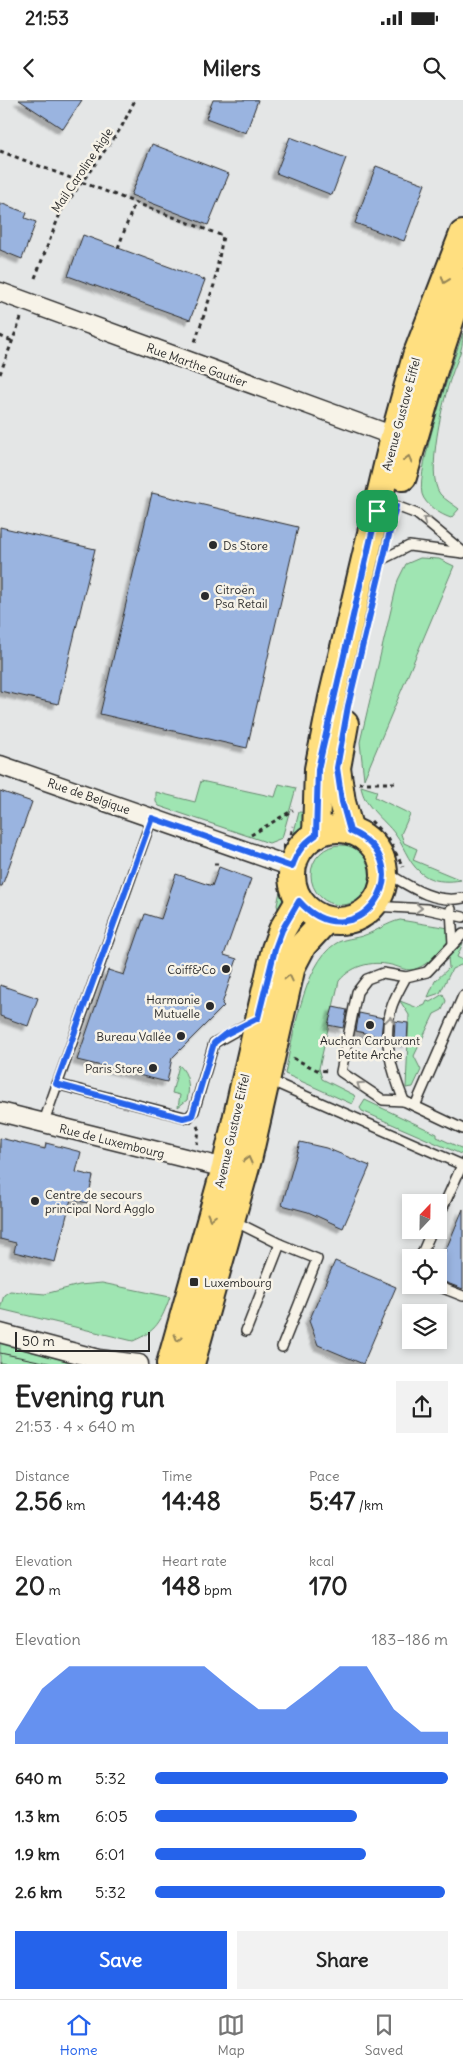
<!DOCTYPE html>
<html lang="en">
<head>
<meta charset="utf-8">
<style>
	:root { --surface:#fff; --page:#f2f2f2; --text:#222; --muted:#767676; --line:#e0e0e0; --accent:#2563eb }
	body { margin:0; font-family:Delius,sans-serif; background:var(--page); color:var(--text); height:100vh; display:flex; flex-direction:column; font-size:19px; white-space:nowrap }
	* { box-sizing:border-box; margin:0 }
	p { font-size:16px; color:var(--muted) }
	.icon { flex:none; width:28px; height:28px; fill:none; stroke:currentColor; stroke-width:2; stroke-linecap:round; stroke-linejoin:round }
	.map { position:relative; height:1264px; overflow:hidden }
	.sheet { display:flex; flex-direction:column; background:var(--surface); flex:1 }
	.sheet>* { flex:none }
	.needle { width:32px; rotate:22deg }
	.fabs { position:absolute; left:402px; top:1094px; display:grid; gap:10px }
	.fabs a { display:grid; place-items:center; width:45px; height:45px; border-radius:0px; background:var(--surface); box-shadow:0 2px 8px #0003; font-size:25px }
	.scale { position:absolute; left:15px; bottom:12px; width:135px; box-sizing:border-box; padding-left:5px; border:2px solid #2b2b2b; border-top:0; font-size:14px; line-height:18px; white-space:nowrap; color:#2b2b2b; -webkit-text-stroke:4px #f7f3e8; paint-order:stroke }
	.pin { position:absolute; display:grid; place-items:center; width:42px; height:42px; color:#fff; margin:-21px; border-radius:10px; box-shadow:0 2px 8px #0006 }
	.round { display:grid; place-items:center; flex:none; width:52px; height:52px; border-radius:0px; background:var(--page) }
	.head { display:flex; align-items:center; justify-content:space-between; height:85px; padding:0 15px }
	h1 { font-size:28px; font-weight:700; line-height:38px }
	.metrics { display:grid; grid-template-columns:repeat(3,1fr); gap:8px; height:85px; padding:5px 15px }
	.metrics div { display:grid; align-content:center }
	.metrics b { font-size:25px; font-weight:700 }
	.metrics small { font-size:14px; font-weight:400 }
	.metrics p { font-size:14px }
	.chart { height:140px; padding:10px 15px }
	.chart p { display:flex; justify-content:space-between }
	.chart svg { width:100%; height:90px; margin-top:5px; fill:var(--accent); opacity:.7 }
	.action { display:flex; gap:10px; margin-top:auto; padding:10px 15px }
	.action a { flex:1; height:58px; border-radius:0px; background:var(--accent); color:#fff; font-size:20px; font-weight:700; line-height:58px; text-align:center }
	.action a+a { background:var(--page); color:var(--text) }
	ul { padding:0 15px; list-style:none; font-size:16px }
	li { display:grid; grid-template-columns:80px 60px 1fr; align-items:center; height:38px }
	li i { height:12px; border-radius:6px; background:var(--accent) }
	.status { display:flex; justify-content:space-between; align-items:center; height:35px; padding:0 25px; background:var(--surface); direction:ltr }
	.status svg { height:14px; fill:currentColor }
	header { display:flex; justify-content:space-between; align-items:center; height:65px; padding:0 15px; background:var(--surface); font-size:22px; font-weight:700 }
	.menu { display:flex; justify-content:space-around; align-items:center; height:70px; border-top:1px solid var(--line); background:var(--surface); font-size:14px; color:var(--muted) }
	.menu a { display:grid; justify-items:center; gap:2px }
	.menu .current { color:var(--accent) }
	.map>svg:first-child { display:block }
</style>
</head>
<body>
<div class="status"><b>21:53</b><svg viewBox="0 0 49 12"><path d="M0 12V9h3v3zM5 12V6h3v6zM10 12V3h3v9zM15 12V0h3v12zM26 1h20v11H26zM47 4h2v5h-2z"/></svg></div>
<header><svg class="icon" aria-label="back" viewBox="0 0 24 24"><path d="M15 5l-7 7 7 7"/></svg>Milers<svg class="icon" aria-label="search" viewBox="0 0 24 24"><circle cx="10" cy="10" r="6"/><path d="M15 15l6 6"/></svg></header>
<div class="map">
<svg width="463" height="1264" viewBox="0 0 463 1264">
	<defs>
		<filter id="shadow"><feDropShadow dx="-4.5" dy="4.5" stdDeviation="1" flood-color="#0004"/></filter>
	</defs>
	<rect width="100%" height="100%" fill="#e4e6e6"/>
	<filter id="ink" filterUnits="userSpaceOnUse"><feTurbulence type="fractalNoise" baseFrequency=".02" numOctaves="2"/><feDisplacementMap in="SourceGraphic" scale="10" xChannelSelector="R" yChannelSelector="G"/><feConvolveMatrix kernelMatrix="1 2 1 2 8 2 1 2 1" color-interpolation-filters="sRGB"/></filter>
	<g filter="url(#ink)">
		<g fill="#9fe5b2" stroke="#65886e">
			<path d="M 463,233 C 463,252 457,259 451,277 C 443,300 425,375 440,394 C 445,400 453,404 459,409 L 451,418 C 441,415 425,405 422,394 C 416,369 453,261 463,233 Z"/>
			<path d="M 420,458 L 439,459 L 454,466 L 364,679 L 360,642 L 398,480 L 406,464 Z"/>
			<path d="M 201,681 L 275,697 L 279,684 L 296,688 L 282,738 L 269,743 L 159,706 L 156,702 L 156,692 L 195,702 Z"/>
			<path d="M 361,686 L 377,691 L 375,697 L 410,714 L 401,734 L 404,743 L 417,749 L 413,760 L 461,780 C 450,782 437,782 427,777 C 409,767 406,749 395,734 C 384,719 363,706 361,686 Z"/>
			<path d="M 299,712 L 310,713 C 306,731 302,738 286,747 L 293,736 Z"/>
			<circle cx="341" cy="775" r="30"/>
			<path d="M 279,772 L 288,783 L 290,795 L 279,813 L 277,805 L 282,782 Z"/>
			<path d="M 400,820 L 449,828 L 449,840 C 441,850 430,863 418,868 C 409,872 404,869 395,866 C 375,860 353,864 339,881 L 319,968 L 322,979 L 354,995 L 355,998 L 352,1004 L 285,974 C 292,940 304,864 335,844 C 344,838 355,839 365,835 C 377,831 387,823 400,820 Z"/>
			<path d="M 463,843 L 457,857 L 463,860 L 463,864 L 452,869 L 440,893 L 428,897 L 435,881 L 449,868 L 448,857 Z"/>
			<path d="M 443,894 L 446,901 L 442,910 L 434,914 L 414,956 L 421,970 L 413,987 L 406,988 L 409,915 L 400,901 L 418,908 L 425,905 L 427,901 L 430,902 Z"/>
			<path d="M 179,965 C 189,974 190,988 187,1000 L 178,1007 L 180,995 L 172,993 Z"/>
			<path d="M 365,1000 L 437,1034 L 437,1037 L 463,1049 L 463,1055 L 362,1011 L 360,1008 Z"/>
			<path d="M 102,1183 L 170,1197 C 161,1221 157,1231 133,1241 L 0,1209 L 4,1195 L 10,1191 L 45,1194 L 79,1185 Z"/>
			<path d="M 0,1243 L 79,1264 L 0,1264 Z"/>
		</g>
		<g fill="#9ab4e0" stroke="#2b2b2b" filter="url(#shadow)">
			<path d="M 19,0 L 82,0 L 63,29 Z"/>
			<path d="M 213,0 L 258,0 L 246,33 L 206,18 Z"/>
			<path d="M 290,37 L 346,58 L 332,95 L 276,73 Z"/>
			<path d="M 152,44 L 229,74 L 208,125 L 131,95 Z"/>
			<path d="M 376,66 L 425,84 L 404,141 L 355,123 Z"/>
			<path d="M 0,103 L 27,113 L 25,118 L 36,122 L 22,159 L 0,150 Z"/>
			<path d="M 83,135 L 205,180 L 190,220 L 68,176 Z"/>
			<path d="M 152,393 L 298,427 L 247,648 L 100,614 Z"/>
			<path d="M 0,427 L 95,449 L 58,604 L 0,591 Z"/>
			<path d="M 0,691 L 32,702 L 2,786 L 0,786 Z"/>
			<path d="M 219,767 L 251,779 L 224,855 L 237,859 L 222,904 L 224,906 L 172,958 L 167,982 L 77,960 L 108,870 L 124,875 L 145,814 L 161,819 L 176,774 L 212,786 Z"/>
			<path d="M 0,885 L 38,898 L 28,926 L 0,916 Z"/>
			<path d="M 333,907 L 347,910 L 343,928 L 328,925 Z"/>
			<path d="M 359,913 L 383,918 L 381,937 L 356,931 Z"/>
			<path d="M 395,921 L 408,923 L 407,943 L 394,940 Z"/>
			<path d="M 0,1038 L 45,1049 L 46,1043 L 81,1052 L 76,1072 L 93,1076 L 87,1103 L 71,1099 L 55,1162 L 14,1152 L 16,1143 L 0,1139 Z"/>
			<path d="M 300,1042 L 326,1048 L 370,1066 L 343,1128 L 308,1112 L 282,1105 Z"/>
			<path d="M 463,1109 L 463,1189 L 439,1180 L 439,1166 Z"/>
			<path d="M 335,1161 L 396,1187 L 363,1264 L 318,1245 L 309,1221 Z"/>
		</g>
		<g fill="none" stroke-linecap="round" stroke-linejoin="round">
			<defs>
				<g id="service">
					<path d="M 379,410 L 396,406 L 417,414 L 463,452"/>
					<path d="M 383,459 L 409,446 L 463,453"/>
					<path d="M 384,771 C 409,786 433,804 463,798"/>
					<path d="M 373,806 L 427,809 L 463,817"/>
					<path d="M 451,809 L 453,844"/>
					<path d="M 406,877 L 383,873 L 367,879 L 357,892 L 341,972 L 383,1000 L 404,1001 L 463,1029"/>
					<path d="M 269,980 L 462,1065 L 439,1116"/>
					<path d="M 56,984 L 188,1018 L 194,1011 L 214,943 L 253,921"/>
					<path d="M 404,1001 C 392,971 382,941 391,909 C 394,898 401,887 406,877 L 427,872 L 463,834"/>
					<path d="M 415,1006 L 463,896"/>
					<path d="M 43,1024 L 152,718"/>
					<path d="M 234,1121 L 280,1144 L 317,1159 L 282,1247"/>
					<path d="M 420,1158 L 432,1130"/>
					<path d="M 435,1185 L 463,1196"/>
					<path d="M 246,1231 L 280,1144"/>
				</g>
				<g id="minor">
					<path d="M 0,192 L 394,336"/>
					<path d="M 0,665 L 292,767"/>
					<path d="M 0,1012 L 225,1068"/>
					<path d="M 0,1233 L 98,1259 L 139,1264"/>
				</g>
				<g id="primary">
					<path d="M 403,377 L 434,270 L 463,182"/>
					<path d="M 345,624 L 337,668 L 342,702 L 350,731"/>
					<circle cx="338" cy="775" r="46"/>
					<path d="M 316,735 L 318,669 L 332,598 L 394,336 L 416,256 L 463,134"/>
					<path d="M 170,1264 L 225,1068 L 275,849 L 282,830 L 299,801"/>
					<path d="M 191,1264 L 249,1056 L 292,866 L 303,845 L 326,820"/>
				</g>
			</defs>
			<use href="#service" stroke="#2b2b2b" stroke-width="12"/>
			<use href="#minor" stroke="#2b2b2b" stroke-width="21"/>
			<use href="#primary" stroke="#2b2b2b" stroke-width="30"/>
			<g stroke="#2b2b2b" stroke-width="3" stroke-dasharray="4 4" stroke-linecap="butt">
				<path d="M 0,51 L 223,136 L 214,185 L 194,245"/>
				<path d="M 118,148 L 135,102"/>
				<path d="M 35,178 L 61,111 L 121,28 L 135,0"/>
				<path d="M 0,236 L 12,241"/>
				<path d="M 0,274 L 21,218"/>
				<path d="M 359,683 L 398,683"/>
				<path d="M 371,721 L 389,740 L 403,767"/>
				<path d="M 251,735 L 293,710"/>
				<path d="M 283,748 L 291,735 L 293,726"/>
				<path d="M 214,764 L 221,764"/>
				<path d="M 342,834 L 366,828 L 380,819"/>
				<path d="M 293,958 L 317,970 L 328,971"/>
				<path d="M 197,1026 L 199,1030 L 197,1044"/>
			</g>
			<use href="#service" stroke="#f7f3e8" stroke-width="9"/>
			<use href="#minor" stroke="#f7f3e8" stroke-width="18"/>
			<use href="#primary" stroke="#ffdf80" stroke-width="26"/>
			<g stroke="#2b2b2b" stroke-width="1">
				<path d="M 0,1253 L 53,1264"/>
				<path d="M 0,1263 L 6,1264"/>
			</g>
		</g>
		<defs><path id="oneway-chevron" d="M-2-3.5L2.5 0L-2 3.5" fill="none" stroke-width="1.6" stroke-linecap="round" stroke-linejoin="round" transform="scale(1.25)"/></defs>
		<g stroke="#958556">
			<use href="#oneway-chevron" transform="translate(445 180) rotate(110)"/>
			<use href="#oneway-chevron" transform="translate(408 359) rotate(-76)"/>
			<use href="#oneway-chevron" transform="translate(289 878) rotate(-77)"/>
			<use href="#oneway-chevron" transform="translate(248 1060) rotate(-76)"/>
			<use href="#oneway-chevron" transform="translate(211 1117) rotate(105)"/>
			<use href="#oneway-chevron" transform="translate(178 1238) rotate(107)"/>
		</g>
		<g stroke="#918f8a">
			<use href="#oneway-chevron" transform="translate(426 420) rotate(-142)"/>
			<use href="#oneway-chevron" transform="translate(419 808) rotate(2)"/>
			<use href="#oneway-chevron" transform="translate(390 920) rotate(-83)"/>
			<use href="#oneway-chevron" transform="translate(360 985) rotate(-146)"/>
		</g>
	</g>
	<g fill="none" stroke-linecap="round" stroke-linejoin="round" filter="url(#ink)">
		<defs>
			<path id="route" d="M 396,406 L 348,606 L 337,668 L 342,702 L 350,731 C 428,765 354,864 299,801 L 282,830 L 275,849 L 258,918 L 224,935 L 214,943 L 192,1016 L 183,1018 L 56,984 L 152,718 L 292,767 C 297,752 303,744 316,735 L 318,669 L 377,411 Z"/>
		</defs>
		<use href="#route" stroke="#fff" stroke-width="10"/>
		<use href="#route" stroke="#2563eb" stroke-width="6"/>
	</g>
	<g fill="#2b2b2b" stroke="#f7f3e8" stroke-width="2">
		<circle cx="213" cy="445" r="5"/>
		<circle cx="205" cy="496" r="5"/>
		<circle cx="226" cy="869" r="5"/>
		<circle cx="210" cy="906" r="5"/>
		<circle cx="370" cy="925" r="5"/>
		<circle cx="181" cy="936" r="5"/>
		<circle cx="153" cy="968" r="5"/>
		<circle cx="35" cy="1101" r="5"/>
		<rect x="189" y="1177" width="10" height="10" rx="2.5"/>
	</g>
	<g text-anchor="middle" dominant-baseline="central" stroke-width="5" stroke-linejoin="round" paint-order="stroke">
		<g font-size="12" fill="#2b2b2b" stroke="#f7f3e8">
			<text transform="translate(82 70) rotate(-56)">Mail Caroline Aigle</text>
			<text transform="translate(197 265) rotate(20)">Rue Marthe Gautier</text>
			<text transform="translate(401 314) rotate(-75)">Avenue Gustave Eiffel</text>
			<text transform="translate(89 696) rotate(19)">Rue de Belgique</text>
			<text transform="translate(232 1031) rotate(-77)">Avenue Gustave Eiffel</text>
			<text transform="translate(112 1041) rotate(14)">Rue de Luxembourg</text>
		</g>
		<g font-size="12" fill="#2b2b2b" stroke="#f7f3e8" text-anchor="start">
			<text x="223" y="445">Ds Store</text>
			<text x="215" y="489">Citroën<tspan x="215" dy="14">Psa Retail</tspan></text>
			<text x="216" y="869" text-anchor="end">Coiff&amp;Co</text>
			<text x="200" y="899" text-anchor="end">Harmonie<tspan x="200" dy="14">Mutuelle</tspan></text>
			<text x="171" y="936" text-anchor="end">Bureau Vallée</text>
			<text x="370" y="940" text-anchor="middle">Auchan Carburant<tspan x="370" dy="14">Petite Arche</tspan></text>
			<text x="143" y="968" text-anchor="end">Paris Store</text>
			<text x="45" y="1094">Centre de secours<tspan x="45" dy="14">principal Nord Agglo</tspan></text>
			<text x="204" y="1182">Luxembourg</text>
		</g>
	</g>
</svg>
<div class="fabs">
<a><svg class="needle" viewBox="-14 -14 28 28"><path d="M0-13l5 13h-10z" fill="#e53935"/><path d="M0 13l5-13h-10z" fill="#767676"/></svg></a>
<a><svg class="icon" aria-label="locate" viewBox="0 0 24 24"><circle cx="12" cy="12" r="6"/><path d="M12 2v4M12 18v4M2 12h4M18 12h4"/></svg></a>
<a><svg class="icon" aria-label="layers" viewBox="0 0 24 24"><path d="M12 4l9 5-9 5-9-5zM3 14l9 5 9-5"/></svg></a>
</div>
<div class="scale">50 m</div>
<div class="pin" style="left:377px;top:411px;background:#1e9e55"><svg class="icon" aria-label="arrive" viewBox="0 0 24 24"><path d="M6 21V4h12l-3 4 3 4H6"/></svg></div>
</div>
<section class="sheet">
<div class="head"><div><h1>Evening run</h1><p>21:53 · 4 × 640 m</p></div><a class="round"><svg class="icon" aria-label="share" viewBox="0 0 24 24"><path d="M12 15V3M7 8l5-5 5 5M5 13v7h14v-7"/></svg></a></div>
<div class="metrics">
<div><p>Distance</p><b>2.56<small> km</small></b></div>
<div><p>Time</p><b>14:48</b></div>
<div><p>Pace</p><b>5:47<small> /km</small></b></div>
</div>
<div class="metrics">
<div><p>Elevation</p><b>20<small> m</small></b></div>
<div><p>Heart rate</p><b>148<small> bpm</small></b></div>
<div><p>kcal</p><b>170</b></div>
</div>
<div class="chart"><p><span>Elevation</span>183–186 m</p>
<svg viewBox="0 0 160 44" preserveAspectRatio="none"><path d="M0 44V38L10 17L20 6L30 6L40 6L50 6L60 6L70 6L80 17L90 27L100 27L110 17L120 6L130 6L140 27L150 38L160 38V44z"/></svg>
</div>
<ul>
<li><b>640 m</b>5:32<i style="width:100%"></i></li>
<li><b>1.3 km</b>6:05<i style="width:69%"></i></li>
<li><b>1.9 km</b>6:01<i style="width:72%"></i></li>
<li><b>2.6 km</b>5:32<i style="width:99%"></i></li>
</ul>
<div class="action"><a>Save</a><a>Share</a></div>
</section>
<nav class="menu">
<a class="current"><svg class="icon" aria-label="home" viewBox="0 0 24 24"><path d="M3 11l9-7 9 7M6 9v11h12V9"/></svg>Home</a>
<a><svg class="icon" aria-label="map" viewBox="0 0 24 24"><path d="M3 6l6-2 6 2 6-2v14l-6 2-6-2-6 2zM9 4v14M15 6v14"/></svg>Map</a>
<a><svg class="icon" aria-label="saved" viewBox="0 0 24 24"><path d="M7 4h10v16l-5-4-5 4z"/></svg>Saved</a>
</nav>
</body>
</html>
